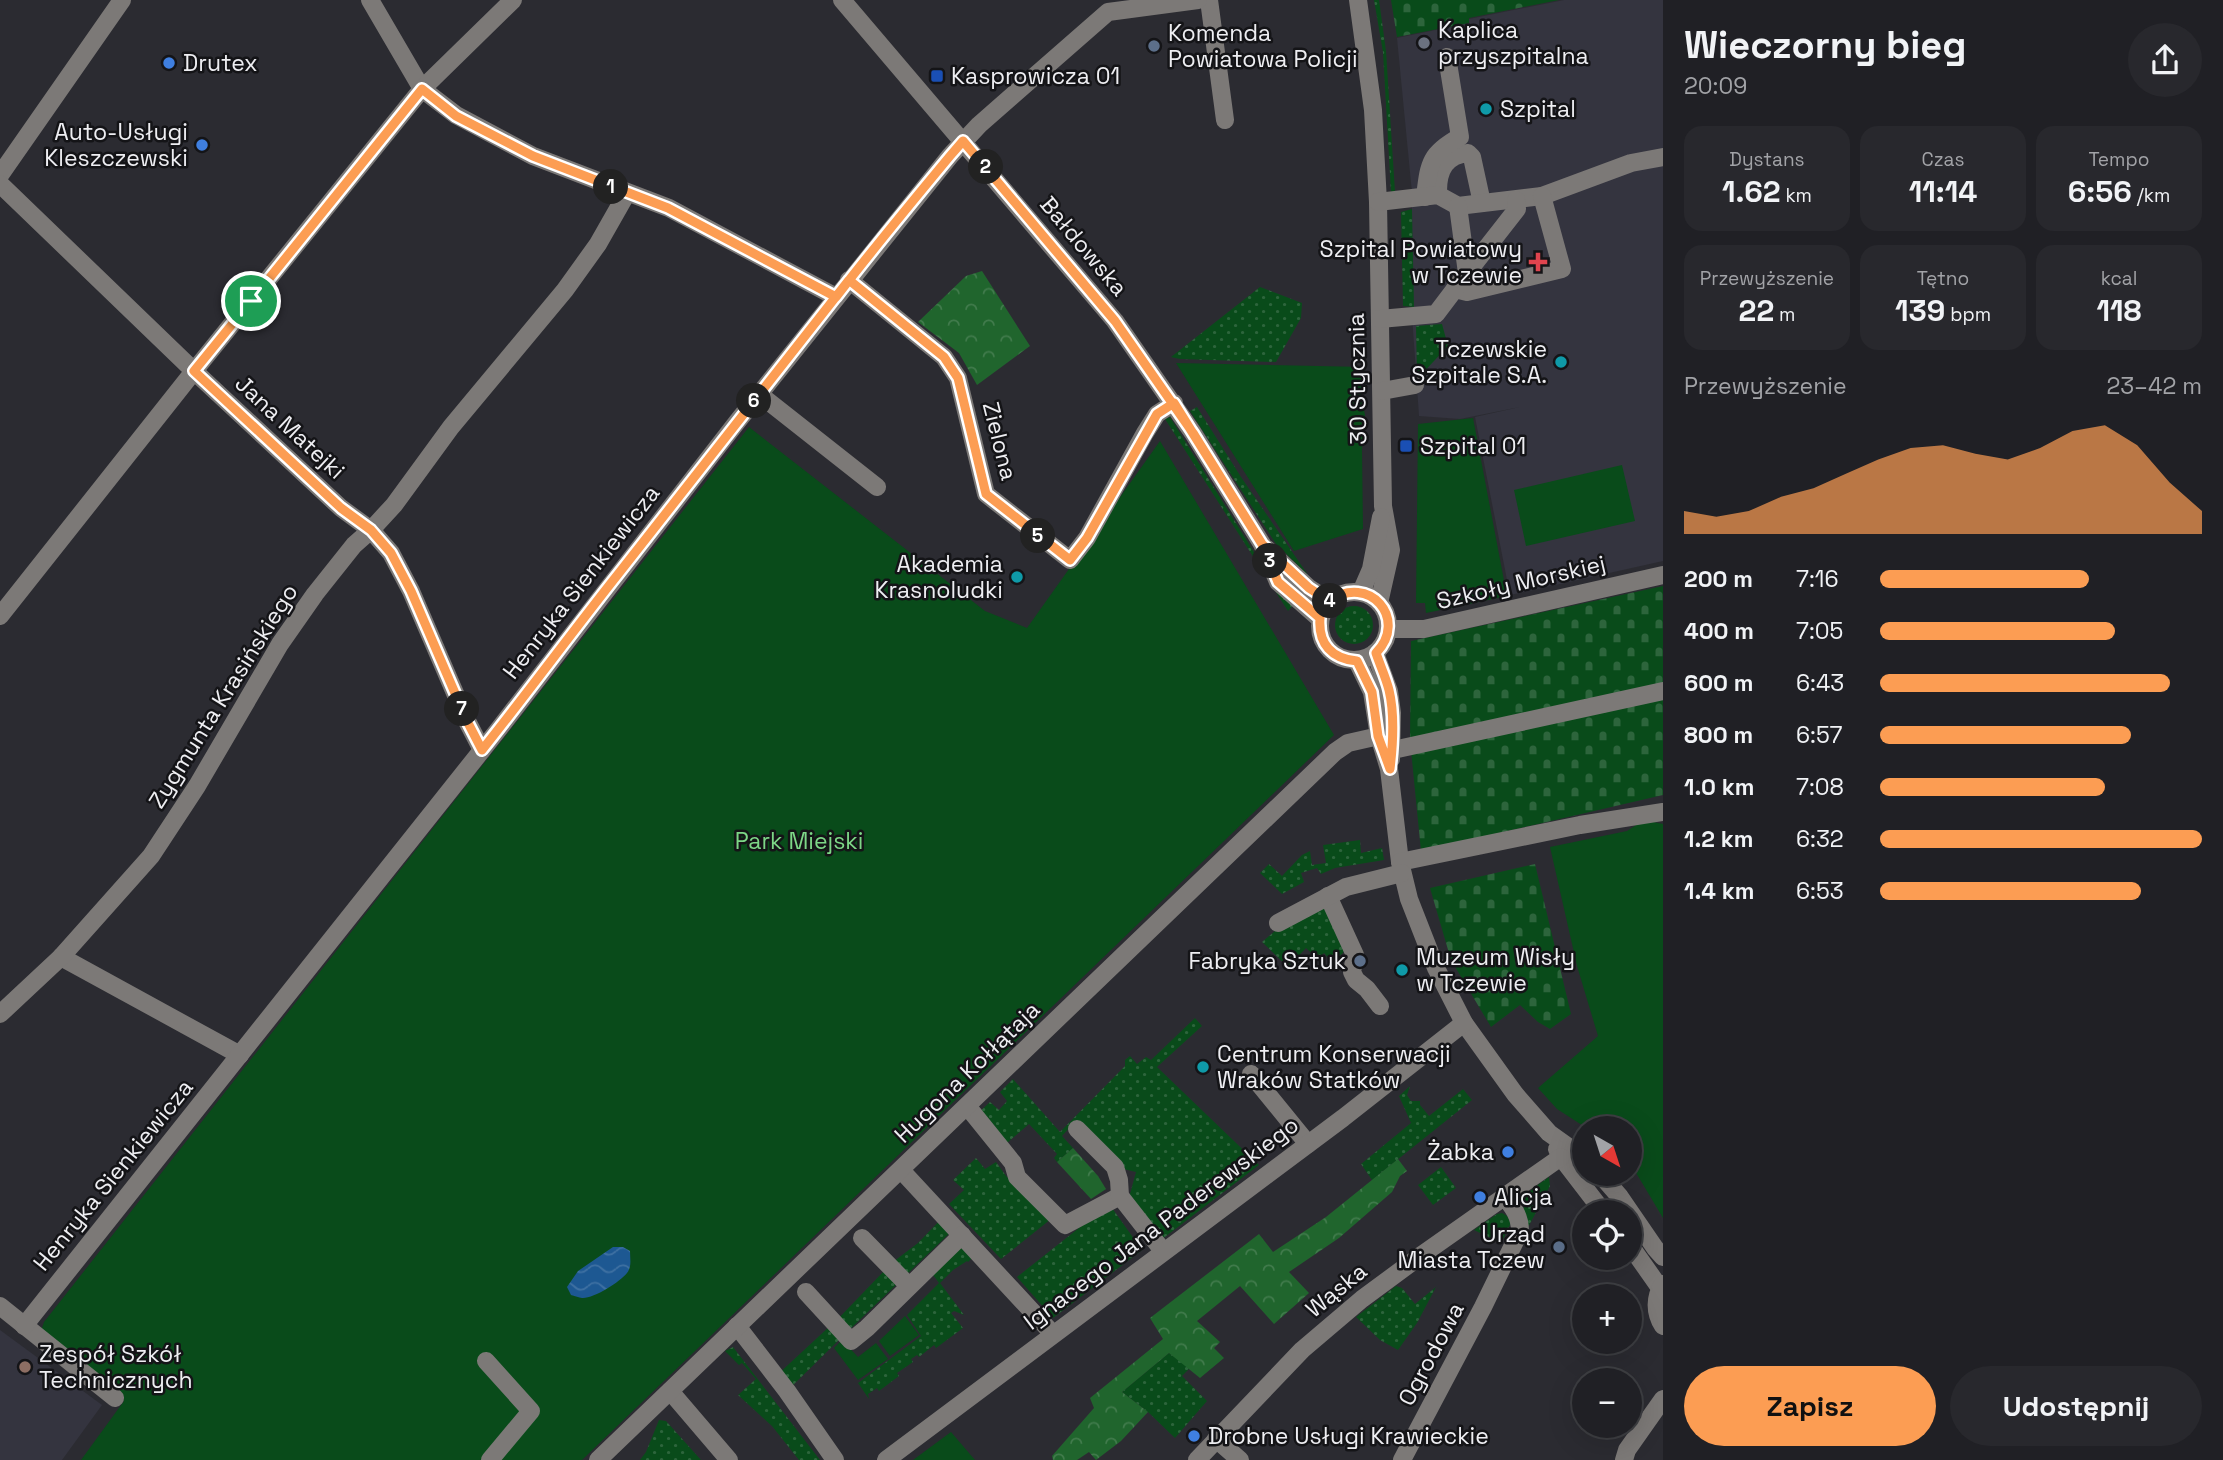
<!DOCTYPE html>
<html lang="pl">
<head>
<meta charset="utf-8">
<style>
	:root { --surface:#202025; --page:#28282d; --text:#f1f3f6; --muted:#a2a3a7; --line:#3d3e42; --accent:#fc9d53 }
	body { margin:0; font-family:"Space Grotesk",sans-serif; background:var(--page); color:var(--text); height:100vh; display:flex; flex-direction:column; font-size:26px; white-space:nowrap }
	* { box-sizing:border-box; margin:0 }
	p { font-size:23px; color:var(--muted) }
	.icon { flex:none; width:38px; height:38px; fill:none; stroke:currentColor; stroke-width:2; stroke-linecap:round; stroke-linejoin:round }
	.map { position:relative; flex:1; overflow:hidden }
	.side { display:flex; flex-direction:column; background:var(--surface); width:560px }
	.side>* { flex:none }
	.needle { width:46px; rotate:141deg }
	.fabs { position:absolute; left:1572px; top:1116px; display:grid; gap:14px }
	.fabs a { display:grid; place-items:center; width:70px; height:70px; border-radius:50%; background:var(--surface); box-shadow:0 7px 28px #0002,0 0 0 2px var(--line); font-size:35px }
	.pin { position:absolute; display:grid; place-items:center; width:60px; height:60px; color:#fff; margin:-30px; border:4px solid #fff; border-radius:50%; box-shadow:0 2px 7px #0007 }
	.km { position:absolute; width:35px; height:35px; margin:-18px; border-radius:50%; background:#222; color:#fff; font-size:19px; line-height:35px; text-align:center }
	.round { display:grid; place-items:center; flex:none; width:74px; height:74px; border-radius:37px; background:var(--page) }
	.overview { display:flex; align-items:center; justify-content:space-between; height:119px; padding:0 21px }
	h1 { font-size:38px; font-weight:700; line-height:52px }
	.metrics { display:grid; grid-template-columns:repeat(3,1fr); gap:10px; height:119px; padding:7px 21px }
	.metrics div { display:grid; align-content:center; border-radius:18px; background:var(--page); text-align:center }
	.metrics b { font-size:30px; font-weight:700 }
	.metrics small { font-size:19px; font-weight:400 }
	.metrics p { font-size:19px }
	.chart { height:196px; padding:14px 21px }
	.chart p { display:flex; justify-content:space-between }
	.chart svg { width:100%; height:126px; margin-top:7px; fill:var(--accent); opacity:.7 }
	.action { display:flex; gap:14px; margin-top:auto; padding:14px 21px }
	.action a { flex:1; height:80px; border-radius:42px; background:var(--accent); color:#111; font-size:28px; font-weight:700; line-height:80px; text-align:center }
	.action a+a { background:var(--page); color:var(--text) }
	ul { padding:0 21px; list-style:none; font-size:23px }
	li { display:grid; grid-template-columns:112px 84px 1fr; align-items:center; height:52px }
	li i { height:18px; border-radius:9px; background:var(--accent) }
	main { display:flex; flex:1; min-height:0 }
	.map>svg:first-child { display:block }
</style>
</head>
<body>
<main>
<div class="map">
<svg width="1663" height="1460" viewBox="0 0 1663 1460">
	<defs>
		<pattern id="grass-dots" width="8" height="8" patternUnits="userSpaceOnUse" patternTransform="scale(1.75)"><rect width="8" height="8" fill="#094b1a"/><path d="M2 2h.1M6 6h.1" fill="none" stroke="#2d653c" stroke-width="1.8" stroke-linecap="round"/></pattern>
		<pattern id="forest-crowns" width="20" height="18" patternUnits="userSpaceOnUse" patternTransform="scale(1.75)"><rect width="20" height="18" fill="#20652d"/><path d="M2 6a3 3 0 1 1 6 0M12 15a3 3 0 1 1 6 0" fill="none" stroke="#417b4c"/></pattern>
		<pattern id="cemetery-stones" width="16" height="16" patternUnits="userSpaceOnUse" patternTransform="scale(1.75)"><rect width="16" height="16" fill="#094b1a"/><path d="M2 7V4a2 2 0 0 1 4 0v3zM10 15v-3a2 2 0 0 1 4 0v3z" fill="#2d653c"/></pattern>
		<pattern id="water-waves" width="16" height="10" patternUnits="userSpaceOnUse" patternTransform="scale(1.75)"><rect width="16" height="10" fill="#1d5892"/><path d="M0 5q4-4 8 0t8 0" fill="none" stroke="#3e70a2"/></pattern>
	</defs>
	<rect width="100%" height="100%" fill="#2b2b31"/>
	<g fill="#34343f">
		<path d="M 1564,0 L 1663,0 L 1663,561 L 1510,595 L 1475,417 L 1520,407 L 1460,419 L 1419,416 L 1412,315 L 1412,193 L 1397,38 L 1469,23 L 1469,19 Z"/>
		<path d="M 0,1330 L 102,1405 L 62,1460 L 0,1460 Z"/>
	</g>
	<g fill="url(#grass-dots)">
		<path d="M 1374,0 L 1379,0 L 1386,51 L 1395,192 L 1391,192 L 1383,52 Z"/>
		<path d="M 1412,209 L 1414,307 L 1403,306 L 1401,212 Z"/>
		<path d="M 1260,287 L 1302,303 L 1301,318 L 1276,362 L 1180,359 L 1171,357 Z"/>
		<path d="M 1442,324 L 1448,346 L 1420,376 L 1417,376 L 1416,326 Z"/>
		<path d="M 1197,407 L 1241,477 L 1308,575 L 1276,544 L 1190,411 Z"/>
		<path d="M 1170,417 L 1277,589 L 1293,605 L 1288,611 L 1165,419 Z"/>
		<circle cx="1354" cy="625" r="19"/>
		<path d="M 1360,840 L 1361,853 L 1382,848 L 1384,860 L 1335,868 L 1321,874 L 1317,868 L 1301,873 L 1304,882 L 1282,894 L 1260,873 L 1269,864 L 1282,876 L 1302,855 L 1310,851 L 1312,865 L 1326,863 L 1323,845 Z"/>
		<path d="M 1328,896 L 1345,946 L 1343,953 L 1332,962 L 1324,953 L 1318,959 L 1306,948 L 1288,967 L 1262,942 L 1276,930 Z"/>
		<path d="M 1195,1018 L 1202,1026 L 1157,1067 L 1259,1165 L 1157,1243 L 1124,1201 L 1130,1194 L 1136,1172 L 1115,1167 L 1071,1126 L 1062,1136 L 1073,1148 L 1057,1162 L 1054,1158 L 1057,1154 L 1029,1124 L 1007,1143 L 975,1116 L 990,1102 L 999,1110 L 1007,1101 L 1000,1092 L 1013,1079 L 1060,1132 L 1125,1066 L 1125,1060 L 1130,1056 L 1137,1064 L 1146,1057 L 1151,1060 Z"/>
		<path d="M 1410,1086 L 1407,1095 L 1411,1101 L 1420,1101 L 1420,1105 L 1429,1116 L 1463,1089 L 1472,1100 L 1372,1180 L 1361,1164 L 1411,1123 L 1399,1096 Z"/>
		<path d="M 976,1158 L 985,1169 L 996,1162 L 1006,1176 L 1051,1219 L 1001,1259 L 949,1204 L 964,1190 L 953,1180 Z"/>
		<path d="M 1441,1167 L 1456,1188 L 1433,1205 L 1418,1185 Z"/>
		<path d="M 1549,1177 L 1550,1186 L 1525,1233 C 1527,1225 1525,1218 1524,1210 C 1521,1193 1537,1186 1549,1177 Z"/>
		<path d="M 1112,1208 L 1142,1250 L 1053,1318 L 1017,1277 L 1103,1209 Z"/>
		<path d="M 1502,1213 L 1507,1216 L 1511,1223 L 1501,1243 L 1474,1230 L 1497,1214 Z"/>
		<path d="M 944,1216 L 955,1228 L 902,1279 L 889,1265 L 918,1243 Z"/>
		<path d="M 966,1246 L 974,1256 L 968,1262 L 967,1261 L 953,1270 L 940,1283 L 964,1315 L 954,1311 L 951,1313 L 963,1328 L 936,1348 L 934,1345 L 919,1357 L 917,1355 L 911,1359 L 913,1362 L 897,1373 L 899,1376 L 879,1391 L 877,1388 L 868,1394 L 869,1399 L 858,1383 L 921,1336 L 907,1315 L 939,1283 L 931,1272 L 957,1247 Z"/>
		<path d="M 885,1270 L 897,1284 L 845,1334 L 834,1323 Z"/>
		<path d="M 1396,1286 L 1402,1288 L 1415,1304 L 1436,1287 L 1417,1323 L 1398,1350 L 1380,1340 L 1356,1317 Z"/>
		<path d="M 830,1326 L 841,1338 L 787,1391 L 776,1376 Z"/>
		<path d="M 733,1347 L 820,1460 L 799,1460 L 772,1426 L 738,1395 L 756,1379 L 742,1363 L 739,1365 L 725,1351 Z"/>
		<path d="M 1169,1353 L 1190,1368 L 1182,1376 L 1207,1401 L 1175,1438 L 1148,1412 L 1122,1392 Z"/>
		<path d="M 659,1420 L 666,1421 L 701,1460 L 640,1460 L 646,1452 Z"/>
	</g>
	<g fill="url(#forest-crowns)">
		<path d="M 982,271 L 1030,346 L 977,385 L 959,353 L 918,322 L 966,276 Z"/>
		<path d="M 1073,1148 L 1098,1176 L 1106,1189 L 1091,1199 L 1057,1162 Z"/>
		<path d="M 1398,1159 L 1407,1171 L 1400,1176 L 1392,1192 L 1339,1238 L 1289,1272 L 1309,1293 L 1274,1324 L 1240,1286 L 1197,1321 L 1220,1342 L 1214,1348 L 1224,1358 L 1200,1378 L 1169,1353 L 1122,1392 L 1148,1412 L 1121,1441 L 1096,1460 L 1089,1452 L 1077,1460 L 1053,1460 L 1052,1456 L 1094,1408 L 1090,1398 L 1163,1339 L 1150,1318 L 1259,1234 L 1273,1252 L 1326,1217 Z"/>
	</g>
	<g fill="url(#cemetery-stones)">
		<path d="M 1391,0 L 1559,0 L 1469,18 L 1469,23 L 1397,37 Z"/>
		<path d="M 1663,586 L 1663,795 L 1421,851 L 1410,740 L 1411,641 Z"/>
		<path d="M 1535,864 L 1571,1014 L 1550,1029 L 1538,1022 L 1520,1005 L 1491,1027 L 1451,960 L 1430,888 Z"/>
	</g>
	<g fill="#094b1a">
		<path d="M 1176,363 L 1365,367 L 1361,396 L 1365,415 L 1362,449 L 1363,529 L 1294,551 Z"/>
		<path d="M 1473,418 L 1507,596 L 1426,613 L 1425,603 L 1416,603 L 1418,424 Z"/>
		<path d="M 749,427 L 985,611 L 1027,628 L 1160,441 L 1334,735 L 582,1460 L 81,1460 L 124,1401 L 41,1331 L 44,1322 Z"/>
		<path d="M 1622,465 L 1635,521 L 1526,546 L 1514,490 Z"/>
		<path d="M 1644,820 L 1663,824 L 1663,1218 L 1629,1161 L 1629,1129 L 1588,1129 L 1557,1109 L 1538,1088 L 1598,1036 L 1577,966 L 1550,847 L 1627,831 Z"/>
		<path d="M 905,1316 L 919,1335 L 890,1356 L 879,1341 Z"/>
		<path d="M 842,1340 L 858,1357 L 876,1343 L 888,1359 L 858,1380 L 834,1348 Z"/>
		<path d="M 951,1432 L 975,1460 L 913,1460 Z"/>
	</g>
	<path fill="url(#water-waves)" d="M 613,1247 L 623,1247 L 630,1251 C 630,1259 632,1267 627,1273 C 620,1282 593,1299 582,1298 C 580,1298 572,1295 571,1295 L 567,1287 L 578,1271 Z"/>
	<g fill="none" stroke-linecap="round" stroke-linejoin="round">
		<g stroke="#7c7977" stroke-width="18">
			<path d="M 370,0 L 422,89 L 456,115 L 533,156 L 669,208 L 836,297"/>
			<path d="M 842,0 L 1115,321 L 1193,433 L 1262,544 L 1278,582 L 1320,619"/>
			<path d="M 1209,0 L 1225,120"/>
			<path d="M 1358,0 L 1373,110 L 1378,202 L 1383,506 L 1391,550 L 1379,603"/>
			<path d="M 0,175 L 122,0"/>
			<path d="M 0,184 L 194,371 L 341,508 L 371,530 L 391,553 L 411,591 L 467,721 L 482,750"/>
			<path d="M 1438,191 C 1438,170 1446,155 1468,153 L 1472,157 L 1482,203"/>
			<path d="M 1425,197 C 1429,164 1429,154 1460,137 L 1447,57"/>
			<path d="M 1378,202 L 1438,195 L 1458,206 L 1542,196 L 1631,163 L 1663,157"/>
			<path d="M 1467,273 L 1517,209 L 1516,200"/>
			<path d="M 849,280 L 944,357 L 958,378 L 986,494 L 1070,560 L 1087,538 L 1145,433 L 1157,414 L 1174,403"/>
			<path d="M 1455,289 L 1467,292 L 1562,269 L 1542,196"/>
			<path d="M 1380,319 L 1436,314 L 1467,273 L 1458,206"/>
			<path d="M 1382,391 L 1415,385"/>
			<path d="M 759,394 L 877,487"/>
			<path d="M 1267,549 L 1309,588 L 1329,601"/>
			<circle cx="1354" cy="626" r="34"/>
			<path d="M 1361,592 L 1371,569 L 1381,517"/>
			<path d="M 0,616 L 194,371 L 422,89 L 513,0"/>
			<path d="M 1388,629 L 1424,629 L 1663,575"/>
			<path d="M 1375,653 L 1389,691 L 1392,713 L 1391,759"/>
			<path d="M 1357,661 L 1372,692 L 1379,736 L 1389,769 L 1400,862 L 1409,899 L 1436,968 L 1464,1023 L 1515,1094 L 1549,1133 L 1584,1158"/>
			<path d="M 1393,750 L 1663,691"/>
			<path d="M 1400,862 L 1580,825 L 1663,812"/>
			<path d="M 1328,896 L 1355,955 L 1352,972 L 1356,980 L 1367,989 L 1380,1006"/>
			<path d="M 1278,923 L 1346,887 L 1402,873"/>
			<path d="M 61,957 L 240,1055"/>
			<path d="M 0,1014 L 61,957 L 151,856 L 197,786 L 280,644 L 315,594 L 354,545 L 371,530 L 394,505 L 451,427 L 565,290 L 598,244 L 627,193"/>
			<path d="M 1251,1074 L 1308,1144"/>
			<path d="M 967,1106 L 1013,1163 L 1017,1177 L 1065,1225 L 1120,1196"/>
			<path d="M 1077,1129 L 1115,1167 L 1119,1180 L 1120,1196 L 1163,1251"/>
			<path d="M 1557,1149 L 1561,1157 L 1604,1213"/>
			<path d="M 901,1170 L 1053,1334"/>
			<path d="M 1600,1174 L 1620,1197 L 1655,1248 L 1663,1257"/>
			<path d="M 862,1238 L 909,1286"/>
			<path d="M 1629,1244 L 1660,1288"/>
			<path d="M 1663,1284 C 1655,1297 1654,1312 1663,1326"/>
			<path d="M 806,1292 L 851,1341 L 867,1328 L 962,1235"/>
			<path d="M 0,1306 L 115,1398"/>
			<path d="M 24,1326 L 498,730 L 737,422 L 950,156 L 979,125 L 1108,12 L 1198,0"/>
			<path d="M 737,1326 L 787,1391 L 835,1460"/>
			<path d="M 486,1361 L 531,1411 L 490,1460"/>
			<path d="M 670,1391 L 729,1460"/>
			<path d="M 1216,1439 L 1240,1460"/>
			<path d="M 598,1460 L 1335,752 L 1348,743 L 1379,736"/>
			<path d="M 886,1460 L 1343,1118 L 1464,1023"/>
			<path d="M 1197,1460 L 1302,1350 L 1362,1299 L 1423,1254 L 1561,1157"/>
			<path d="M 1402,1460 L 1483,1307 L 1520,1231 C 1520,1216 1513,1207 1504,1196"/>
			<path d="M 1624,1460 L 1627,1450 L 1663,1399"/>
		</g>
	</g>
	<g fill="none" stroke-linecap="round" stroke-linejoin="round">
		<defs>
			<path id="route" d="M 251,301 L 422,89 L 456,116 L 533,156 L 668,208 L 836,297 C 873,249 911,203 950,156 L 963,141 L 1115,321 L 1193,433 L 1262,544 L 1278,582 L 1320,618 C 1318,644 1332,659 1357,661 L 1372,692 L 1378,736 L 1390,769 C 1393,744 1395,715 1389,690 C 1386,678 1380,665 1376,653 C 1409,619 1369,573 1329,601 L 1309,588 L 1262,544 L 1174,403 L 1157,414 L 1087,538 L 1070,560 L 986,494 L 958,378 L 944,357 L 849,280 C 773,378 695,475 619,573 C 573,631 529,691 482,750 L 467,721 L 411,591 L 391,553 L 371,530 L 341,508 L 194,371 L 251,301"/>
		</defs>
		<use href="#route" stroke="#fff" stroke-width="14"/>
		<use href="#route" stroke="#fc9d53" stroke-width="9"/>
	</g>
	<circle fill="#6b7280" stroke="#141417" stroke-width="2.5" cx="1424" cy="43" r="7"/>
	<g fill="#5c6f8a" stroke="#141417" stroke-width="2.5">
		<circle cx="1154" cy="46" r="7"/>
		<circle cx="1360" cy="961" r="7"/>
		<circle cx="1559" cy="1247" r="7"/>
	</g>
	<g fill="#3f7fe0" stroke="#141417" stroke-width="2.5">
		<circle cx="169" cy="63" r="7"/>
		<circle cx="202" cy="145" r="7"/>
		<circle cx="1508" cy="1152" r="7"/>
		<circle cx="1480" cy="1197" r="7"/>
		<circle cx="1194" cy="1436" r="7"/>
	</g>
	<g fill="#1a4fb4" stroke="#141417" stroke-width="2.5">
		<rect x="930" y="69" width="14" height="14" rx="3.5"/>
		<rect x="1399" y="439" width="14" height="14" rx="3.5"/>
	</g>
	<g fill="#0f9aa8" stroke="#141417" stroke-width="2.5">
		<circle cx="1486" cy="109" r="7"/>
		<circle cx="1561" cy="362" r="7"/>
		<circle cx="1017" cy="577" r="7"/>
		<circle cx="1402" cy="970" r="7"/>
		<circle cx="1203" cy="1067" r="7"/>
	</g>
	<path fill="#e0444e" stroke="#141417" stroke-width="2.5" d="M1534.5 251.5h7v7h7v7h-7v7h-7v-7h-7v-7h7z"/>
	<circle fill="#8d6e63" stroke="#141417" stroke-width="2.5" cx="25" cy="1367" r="7"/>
	<g text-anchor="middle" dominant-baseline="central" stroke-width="5" stroke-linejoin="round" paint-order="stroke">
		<g font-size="23" fill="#eeeef2" stroke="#141417" text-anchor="start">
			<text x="1438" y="30">Kaplica<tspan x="1438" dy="26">przyszpitalna</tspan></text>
			<text x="1168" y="33">Komenda<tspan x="1168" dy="26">Powiatowa Policji</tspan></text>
			<text x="183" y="63">Drutex</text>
			<text x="951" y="76">Kasprowicza 01</text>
			<text x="1500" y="109">Szpital</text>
			<text x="188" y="132" text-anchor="end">Auto-Usługi<tspan x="188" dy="26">Kleszczewski</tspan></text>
			<text x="1522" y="249" text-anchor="end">Szpital Powiatowy<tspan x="1522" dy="26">w Tczewie</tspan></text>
			<text x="1547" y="349" text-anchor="end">Tczewskie<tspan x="1547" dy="26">Szpitale S.A.</tspan></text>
			<text x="1420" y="446">Szpital 01</text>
			<text x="1003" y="564" text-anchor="end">Akademia<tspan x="1003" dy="26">Krasnoludki</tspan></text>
			<text x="1416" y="957">Muzeum Wisły<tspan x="1416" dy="26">w Tczewie</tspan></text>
			<text x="1346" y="961" text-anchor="end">Fabryka Sztuk</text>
			<text x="1217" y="1054">Centrum Konserwacji<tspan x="1217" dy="26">Wraków Statków</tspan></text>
			<text x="1494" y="1152" text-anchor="end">Żabka</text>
			<text x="1494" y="1197">Alicja</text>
			<text x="1545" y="1234" text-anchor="end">Urząd<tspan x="1545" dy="26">Miasta Tczew</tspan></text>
			<text x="39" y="1354">Zespół Szkół<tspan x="39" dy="26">Technicznych</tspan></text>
			<text x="1208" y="1436">Drobne Usługi Krawieckie</text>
		</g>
		<g font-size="23" fill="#eeeef2" stroke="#141417">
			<text transform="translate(1084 246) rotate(50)">Bałdowska</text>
			<text transform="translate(1357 379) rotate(-91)">30 Stycznia</text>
			<text transform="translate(290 427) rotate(43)">Jana Matejki</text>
			<text transform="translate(1000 441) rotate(76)">Zielona</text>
			<text transform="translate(581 582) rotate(-52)">Henryka Sienkiewicza</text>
			<text transform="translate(1521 582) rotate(-13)">Szkoły Morskiej</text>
			<text transform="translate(223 696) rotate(-58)">Zygmunta Krasińskiego</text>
			<text transform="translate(967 1072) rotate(-44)">Hugona Kołłątaja</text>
			<text transform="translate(113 1175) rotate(-51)">Henryka Sienkiewicza</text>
			<text transform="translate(1161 1223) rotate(-37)">Ignacego Jana Paderewskiego</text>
			<text transform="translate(1336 1290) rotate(-39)">Wąska</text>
			<text transform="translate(1431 1354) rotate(-62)">Ogrodowa</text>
		</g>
		<g font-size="23" fill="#7dd787" stroke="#141417">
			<text x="799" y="841">Park Miejski</text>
		</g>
	</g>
</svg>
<div class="fabs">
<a><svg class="needle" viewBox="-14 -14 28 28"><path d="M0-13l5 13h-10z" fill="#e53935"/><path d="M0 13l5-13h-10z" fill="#a2a3a7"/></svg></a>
<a><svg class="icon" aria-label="locate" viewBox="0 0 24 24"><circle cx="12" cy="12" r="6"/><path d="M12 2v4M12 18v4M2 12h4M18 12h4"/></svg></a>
<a>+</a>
<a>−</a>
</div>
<div class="pin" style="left:251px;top:301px;background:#1e9e55"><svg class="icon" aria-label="arrive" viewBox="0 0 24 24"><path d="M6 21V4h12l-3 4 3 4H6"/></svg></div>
<b class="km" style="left:611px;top:187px">1</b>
<b class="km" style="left:986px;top:167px">2</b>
<b class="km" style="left:1270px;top:561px">3</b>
<b class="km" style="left:1330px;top:601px">4</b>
<b class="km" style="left:1038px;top:536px">5</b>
<b class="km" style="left:754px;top:401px">6</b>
<b class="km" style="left:462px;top:709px">7</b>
</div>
<section class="side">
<div class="overview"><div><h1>Wieczorny bieg</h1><p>20:09</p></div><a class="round"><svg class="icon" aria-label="share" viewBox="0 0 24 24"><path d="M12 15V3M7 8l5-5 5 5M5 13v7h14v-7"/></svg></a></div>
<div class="metrics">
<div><p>Dystans</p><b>1.62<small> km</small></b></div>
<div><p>Czas</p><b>11:14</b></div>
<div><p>Tempo</p><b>6:56<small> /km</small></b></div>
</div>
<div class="metrics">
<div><p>Przewyższenie</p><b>22<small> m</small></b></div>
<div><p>Tętno</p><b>139<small> bpm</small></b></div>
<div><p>kcal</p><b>118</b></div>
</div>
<div class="chart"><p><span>Przewyższenie</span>23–42 m</p>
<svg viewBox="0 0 160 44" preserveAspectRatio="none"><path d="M0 44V36L10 38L20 36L30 31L40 28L50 23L60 18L70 14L80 13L90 16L100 18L110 14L120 8L130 6L140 13L150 26L160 36V44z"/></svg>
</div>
<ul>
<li><b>200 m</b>7:16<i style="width:65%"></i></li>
<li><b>400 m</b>7:05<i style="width:73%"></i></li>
<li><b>600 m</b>6:43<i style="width:90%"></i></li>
<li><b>800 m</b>6:57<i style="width:78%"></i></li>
<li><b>1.0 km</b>7:08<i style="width:70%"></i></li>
<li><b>1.2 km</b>6:32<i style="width:100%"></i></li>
<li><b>1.4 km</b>6:53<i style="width:81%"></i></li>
</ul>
<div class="action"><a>Zapisz</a><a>Udostępnij</a></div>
</section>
</main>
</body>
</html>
